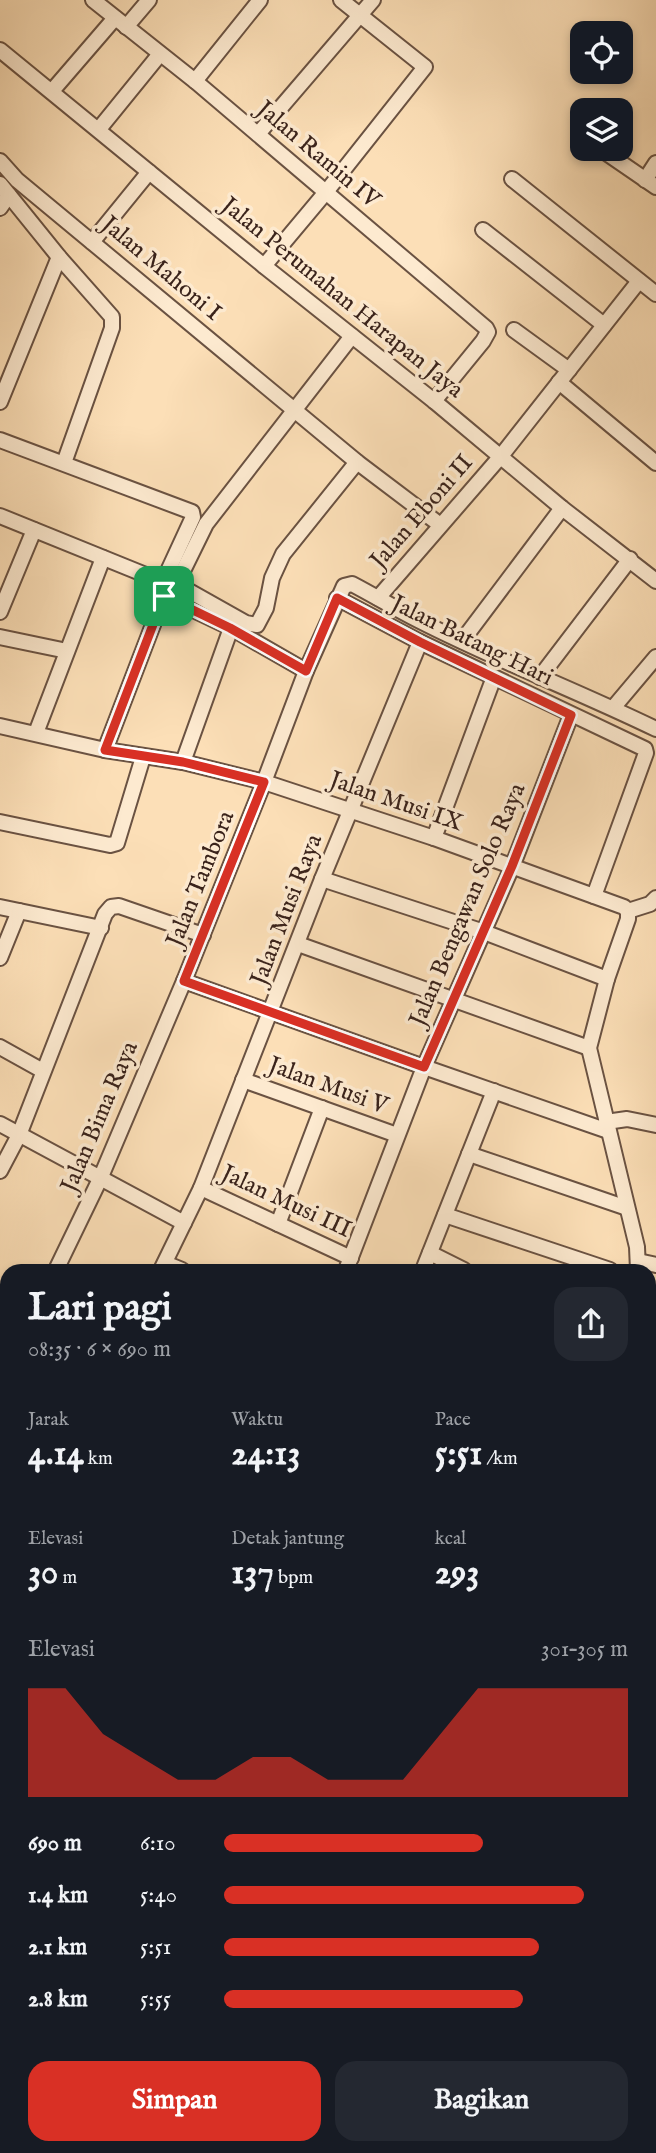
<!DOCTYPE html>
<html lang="id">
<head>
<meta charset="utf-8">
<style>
	:root { --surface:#171b24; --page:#242831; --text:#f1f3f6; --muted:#9ea1a6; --accent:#d93025 }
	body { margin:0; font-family:"IM FELL English",serif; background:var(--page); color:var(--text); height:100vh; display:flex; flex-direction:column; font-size:26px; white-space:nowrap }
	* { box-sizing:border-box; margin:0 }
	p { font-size:23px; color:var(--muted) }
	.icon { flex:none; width:38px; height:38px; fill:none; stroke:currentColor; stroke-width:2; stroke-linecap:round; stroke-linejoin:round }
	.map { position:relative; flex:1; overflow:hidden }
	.details { position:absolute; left:0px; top:1264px; width:656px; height:891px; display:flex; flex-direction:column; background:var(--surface); border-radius:21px 21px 0 0; box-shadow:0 4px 10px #0003 }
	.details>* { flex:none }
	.buttons { position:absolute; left:570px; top:21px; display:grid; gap:14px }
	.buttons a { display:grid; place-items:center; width:63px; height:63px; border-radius:14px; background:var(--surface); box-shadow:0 4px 10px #0003; font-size:35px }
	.pin { position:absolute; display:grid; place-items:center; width:60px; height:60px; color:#fff; margin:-30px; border-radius:14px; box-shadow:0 4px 10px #0006 }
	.round { display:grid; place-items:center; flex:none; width:74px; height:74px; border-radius:21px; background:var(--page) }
	.summary { display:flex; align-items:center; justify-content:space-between; height:119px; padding:0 28px }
	h1 { font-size:38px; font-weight:700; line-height:52px }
	.figures { display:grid; grid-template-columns:repeat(3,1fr); gap:10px; height:119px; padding:7px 28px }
	.figures div { display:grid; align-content:center }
	.figures b { font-size:35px; font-weight:700 }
	.figures small { font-size:19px; font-weight:400 }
	.figures p { font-size:19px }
	.chart { height:196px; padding:14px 28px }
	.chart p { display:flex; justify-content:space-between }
	.chart svg { width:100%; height:126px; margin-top:7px; fill:var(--accent); opacity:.7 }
	.action { display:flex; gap:14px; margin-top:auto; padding:14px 28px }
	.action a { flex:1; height:80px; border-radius:21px; background:var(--accent); color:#fff; font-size:28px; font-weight:700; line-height:80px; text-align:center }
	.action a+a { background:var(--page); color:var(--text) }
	ul { padding:0 28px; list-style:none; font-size:23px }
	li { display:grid; grid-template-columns:112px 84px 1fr; align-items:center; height:52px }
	li i { height:18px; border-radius:9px; background:var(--accent) }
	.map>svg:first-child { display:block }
</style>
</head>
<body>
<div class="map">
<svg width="656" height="2153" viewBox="0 0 656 2153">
	<rect width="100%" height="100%" fill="#fcdfb7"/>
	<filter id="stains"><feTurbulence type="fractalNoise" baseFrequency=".00286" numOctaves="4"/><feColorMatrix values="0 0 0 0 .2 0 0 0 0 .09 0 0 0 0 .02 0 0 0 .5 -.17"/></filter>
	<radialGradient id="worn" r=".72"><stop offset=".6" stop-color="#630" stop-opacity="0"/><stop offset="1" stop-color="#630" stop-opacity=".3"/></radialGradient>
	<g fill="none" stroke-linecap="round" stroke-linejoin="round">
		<defs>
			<g id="minor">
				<path d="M 93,0 L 195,81 L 486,328 L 488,332 L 483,341 L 434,401"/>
				<path d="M 126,27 L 149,0"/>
				<path d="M 0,50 L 264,266 L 434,401 L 562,508 L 656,581"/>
				<path d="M 195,81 L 260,0"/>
				<path d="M 52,91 L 115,18"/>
				<path d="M 99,129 L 160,54"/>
				<path d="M 258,134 L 373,0"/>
				<path d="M 605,152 L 656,187"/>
				<path d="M 0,161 L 17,180 L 357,462 L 439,524"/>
				<path d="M 512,179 L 656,294"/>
				<path d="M 645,180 L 656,163"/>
				<path d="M 0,184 L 59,257 L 112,317 L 112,328 L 64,463"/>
				<path d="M 0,208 L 9,195"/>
				<path d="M 483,230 L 604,325"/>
				<path d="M 92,242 L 149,172"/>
				<path d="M 264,266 L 326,192 L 425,67 L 341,0"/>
				<path d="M 514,330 L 569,370"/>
				<path d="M 352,336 L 206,524 L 180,577 L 182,587 L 246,623 L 257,625 L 266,608 L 272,578 L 283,554 L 357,462"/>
				<path d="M 559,382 L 656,463"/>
				<path d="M 0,402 L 59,257"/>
				<path d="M 0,440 L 192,512 L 193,517 L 163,582"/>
				<path d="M 0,516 L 163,582"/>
				<path d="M 164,596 L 231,628 L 306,671"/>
				<path d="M 337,598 L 420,642 L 645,749 L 646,753 L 594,896"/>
				<path d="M 378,598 L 501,456 L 639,281"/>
				<path d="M 0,612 L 34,530"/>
				<path d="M 0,637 L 67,651"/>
				<path d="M 462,641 L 562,508"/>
				<path d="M 540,677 L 630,559"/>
				<path d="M 613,708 L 656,657"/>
				<path d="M 0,726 L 105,750 L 183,762 L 264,782 L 434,838 L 624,907 L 628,911"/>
				<path d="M 36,733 L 103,558"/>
				<path d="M 105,750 L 164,596 L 163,582"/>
				<path d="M 183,762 L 231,628"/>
				<path d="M 0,822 L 110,845 L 117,843 L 143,757"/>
				<path d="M 434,838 L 494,677"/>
				<path d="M 322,879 L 484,932 L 607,979"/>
				<path d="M 0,907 L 101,928"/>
				<path d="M 628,911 L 628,919 L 607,979 L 589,1048 L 637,1247 L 638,1270"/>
				<path d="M 628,911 L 650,904 L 656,898"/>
				<path d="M 298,944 L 589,1048"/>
				<path d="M 0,958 L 19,911"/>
				<path d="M 184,981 L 424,1067 L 608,1131"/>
				<path d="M 0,1047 L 43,1071"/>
				<path d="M 243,1080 L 397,1135"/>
				<path d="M 606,1122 L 627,1119 L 656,1125"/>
				<path d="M 0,1124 L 184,1223"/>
				<path d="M 469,1154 L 627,1208"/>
				<path d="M 0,1171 L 19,1135 L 105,914 L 111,907 L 119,906 L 203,935"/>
				<path d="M 201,1188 L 351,1258"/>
				<path d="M 445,1215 L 610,1270"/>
				<path d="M 278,1224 L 322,1108"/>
				<path d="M 430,1253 L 464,1270"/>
				<path d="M 638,1261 L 656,1265"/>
				<path d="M 165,1263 L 182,1270"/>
				<path d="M 56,1270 L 100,1179 L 184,981 L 264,782 L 306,671 L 344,586 L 352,584 C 375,596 396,609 418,620 C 496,660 578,691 656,729"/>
				<path d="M 161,1270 L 201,1188 L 322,879 L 420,642"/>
				<path d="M 346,1270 L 424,1067 L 512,867 L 571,715"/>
				<path d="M 423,1270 L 494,1091"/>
				<path d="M 0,1293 L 7,1296"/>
				<path d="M 0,1383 L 7,1369"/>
				<path d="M 649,1562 L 656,1565"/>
				<path d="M 3,1574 L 7,1566"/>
				<path d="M 0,1675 L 7,1678"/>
				<path d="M 649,1693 L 656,1678"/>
				<path d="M 649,1781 L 656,1784"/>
				<path d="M 0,1794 L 7,1781"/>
				<path d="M 0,1874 L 7,1868"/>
				<path d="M 649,1930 L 656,1919"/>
				<path d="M 0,1935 L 7,1942"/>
				<path d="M 649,1990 L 656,1993"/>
				<path d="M 0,2028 L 7,2035"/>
				<path d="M 649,2066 L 656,2070"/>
				<path d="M 0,2100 L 7,2090"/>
				<path d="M 196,2147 L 203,2153"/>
				<path d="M 284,2147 L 293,2153"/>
				<path d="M 330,2147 L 340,2153"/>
				<path d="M 633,2147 L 646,2153"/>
				<path d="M 464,2149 L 475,2153"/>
				<path d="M 54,2153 L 58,2147"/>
				<path d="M 174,2153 L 179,2147"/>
				<path d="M 531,2153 L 534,2147"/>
			</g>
		</defs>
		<use href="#minor" stroke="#6a5242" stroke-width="18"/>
		<use href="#minor" stroke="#fdead0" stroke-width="14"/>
	</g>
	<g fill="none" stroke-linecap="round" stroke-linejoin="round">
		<defs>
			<path id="route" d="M 164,596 L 230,628 L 306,671 L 337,598 L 420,642 L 571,715 L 512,866 L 424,1067 L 184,981 L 264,782 L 183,762 L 105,750 Z"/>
		</defs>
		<use href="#route" stroke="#fff" stroke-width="14"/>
		<use href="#route" stroke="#d93025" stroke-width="9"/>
	</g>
	<g text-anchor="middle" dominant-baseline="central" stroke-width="7" stroke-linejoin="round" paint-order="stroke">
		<g font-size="24" fill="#3a231b" stroke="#fdead0">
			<text transform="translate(318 155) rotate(40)">Jalan Ramin IV</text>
			<text transform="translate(161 269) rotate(40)">Jalan Mahoni I</text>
			<text transform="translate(342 298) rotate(39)">Jalan Perumahan Harapan Jaya</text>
			<text transform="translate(422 512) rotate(-49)">Jalan Eboni II</text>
			<text transform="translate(472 641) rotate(26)">Jalan Batang Hari</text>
			<text transform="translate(396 802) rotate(19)">Jalan Musi IX</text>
			<text transform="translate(201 879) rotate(-68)">Jalan Tambora</text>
			<text transform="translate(468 905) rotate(-67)">Jalan Bengawan Solo Raya</text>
			<text transform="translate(287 910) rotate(-69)">Jalan Musi Raya</text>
			<text transform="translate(328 1086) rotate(20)">Jalan Musi V</text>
			<text transform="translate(100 1117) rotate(-67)">Jalan Bima Raya</text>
			<text transform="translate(286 1202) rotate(25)">Jalan Musi III</text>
		</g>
	</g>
	<rect width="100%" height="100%" filter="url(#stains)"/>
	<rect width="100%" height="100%" fill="url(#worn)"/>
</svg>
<div class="buttons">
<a><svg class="icon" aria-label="locate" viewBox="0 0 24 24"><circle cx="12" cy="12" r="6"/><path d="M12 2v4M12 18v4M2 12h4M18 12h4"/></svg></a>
<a><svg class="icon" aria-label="layers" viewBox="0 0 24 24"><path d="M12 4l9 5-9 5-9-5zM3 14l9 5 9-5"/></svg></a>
</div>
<div class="pin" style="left:164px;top:596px;background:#1e9e55"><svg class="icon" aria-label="arrive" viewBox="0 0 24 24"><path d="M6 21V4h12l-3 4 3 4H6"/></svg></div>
<section class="details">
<div class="summary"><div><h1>Lari pagi</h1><p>08:35 · 6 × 690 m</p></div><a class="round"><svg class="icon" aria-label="share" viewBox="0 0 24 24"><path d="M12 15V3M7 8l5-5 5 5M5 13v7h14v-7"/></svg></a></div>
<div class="figures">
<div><p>Jarak</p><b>4.14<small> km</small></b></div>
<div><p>Waktu</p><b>24:13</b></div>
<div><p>Pace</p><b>5:51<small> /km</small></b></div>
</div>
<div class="figures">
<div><p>Elevasi</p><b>30<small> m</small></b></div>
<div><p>Detak jantung</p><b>137<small> bpm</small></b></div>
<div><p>kcal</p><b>293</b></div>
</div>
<div class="chart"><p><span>Elevasi</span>301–305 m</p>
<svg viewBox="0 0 160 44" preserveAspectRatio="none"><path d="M0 44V6L10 6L20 22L30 30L40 38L50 38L60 30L70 30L80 38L90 38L100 38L110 22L120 6L130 6L140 6L150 6L160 6V44z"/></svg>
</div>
<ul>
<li><b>690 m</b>6:10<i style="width:64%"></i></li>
<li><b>1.4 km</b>5:40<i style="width:89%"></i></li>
<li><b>2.1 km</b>5:51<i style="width:78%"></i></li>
<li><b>2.8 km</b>5:55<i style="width:74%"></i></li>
</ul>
<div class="action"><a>Simpan</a><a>Bagikan</a></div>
</section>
</div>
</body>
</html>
